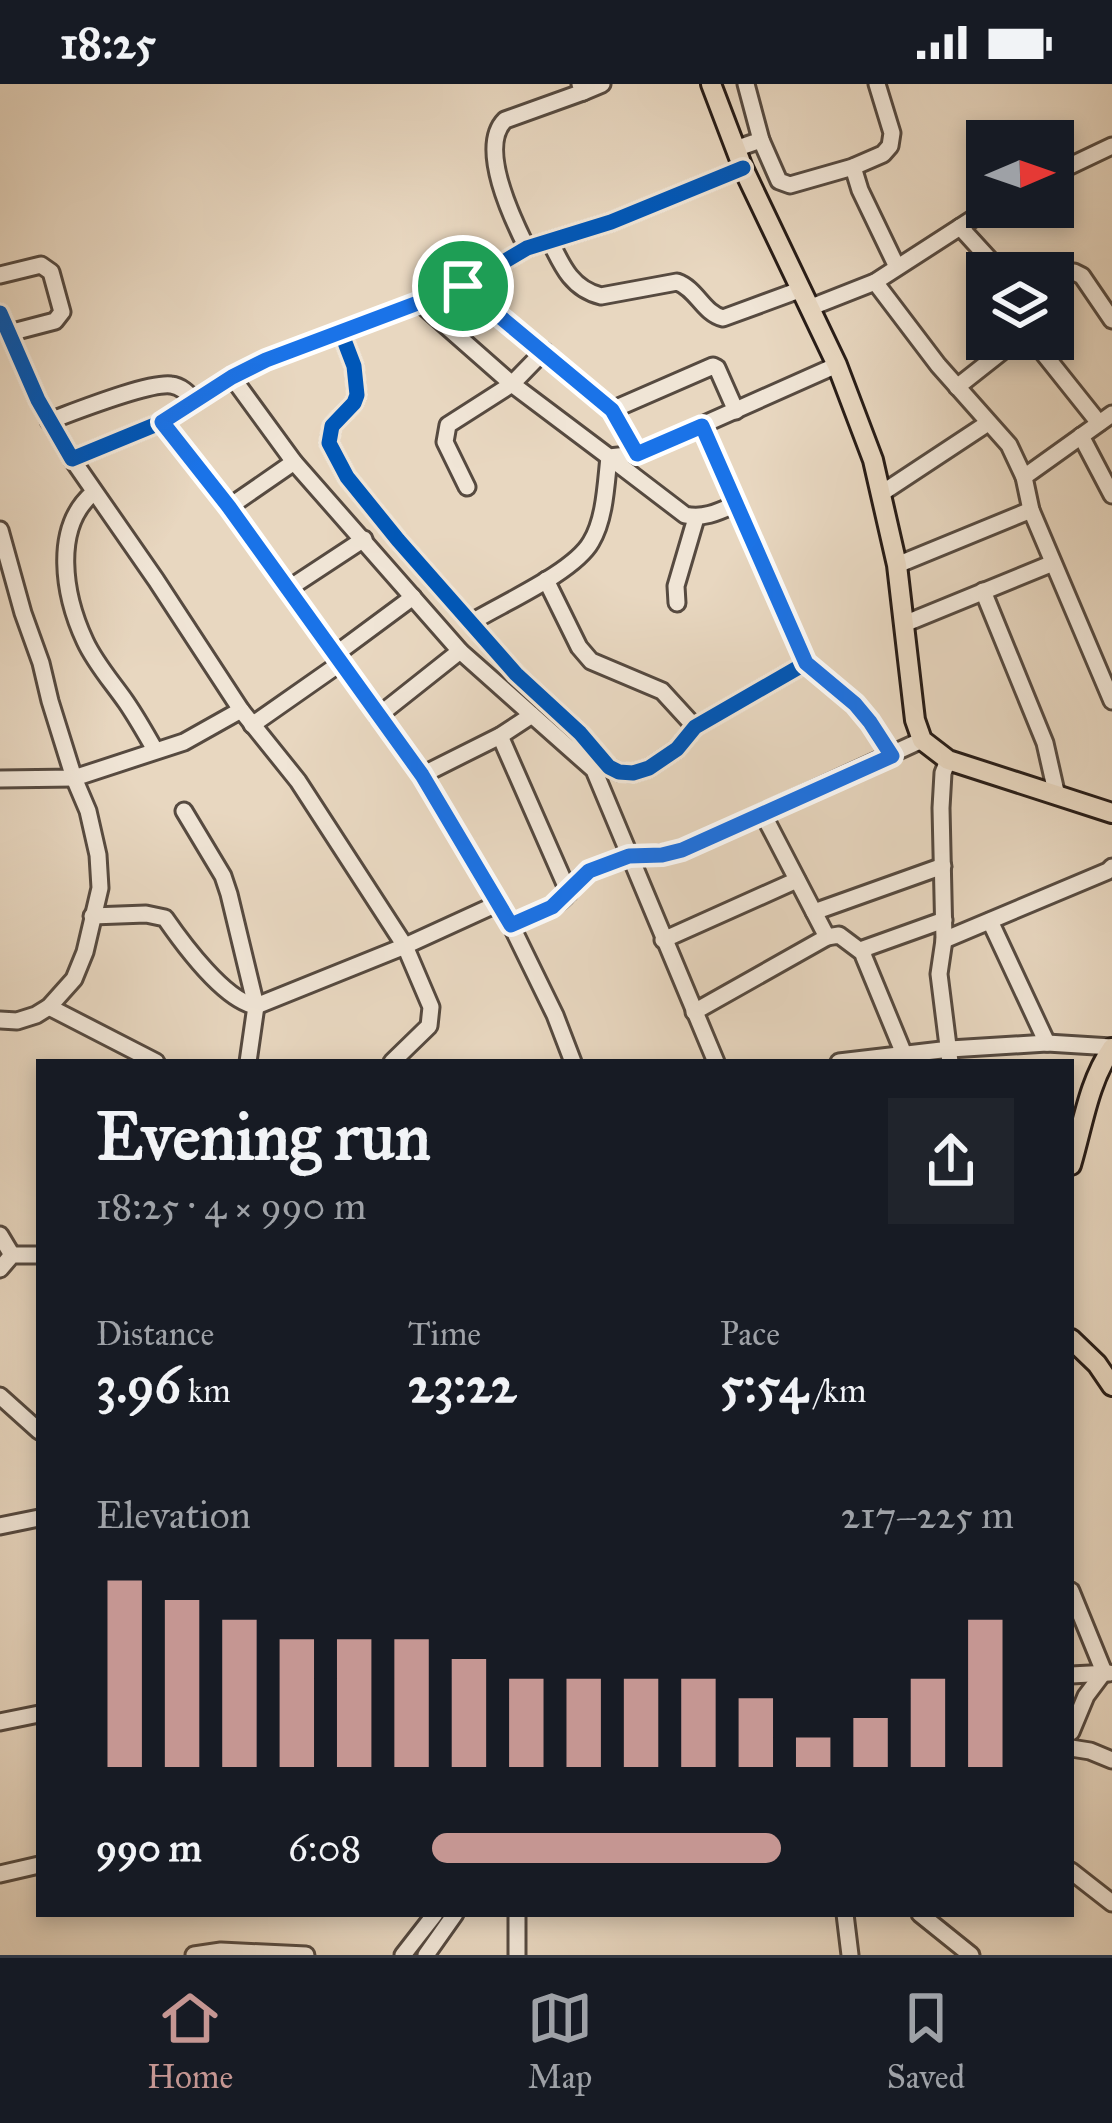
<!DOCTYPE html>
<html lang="en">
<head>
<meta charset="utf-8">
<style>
	:root { --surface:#171b24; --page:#20242c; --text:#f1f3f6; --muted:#9ea1a6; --line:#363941; --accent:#c59692 }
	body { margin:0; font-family:"IM FELL Great Primer",serif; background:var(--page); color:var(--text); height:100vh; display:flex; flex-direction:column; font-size:45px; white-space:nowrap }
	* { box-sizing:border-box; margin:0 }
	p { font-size:39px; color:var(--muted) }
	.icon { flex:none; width:66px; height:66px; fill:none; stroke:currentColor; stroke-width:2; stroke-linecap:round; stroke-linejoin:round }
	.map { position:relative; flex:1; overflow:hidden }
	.drawer { position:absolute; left:36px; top:975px; width:1038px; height:858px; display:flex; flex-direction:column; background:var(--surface); border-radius:0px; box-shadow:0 6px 18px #0003 }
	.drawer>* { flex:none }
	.needle { width:78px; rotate:88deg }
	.controls { position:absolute; left:966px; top:36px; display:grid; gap:24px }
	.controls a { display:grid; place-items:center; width:108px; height:108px; border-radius:0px; background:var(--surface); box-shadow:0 6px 18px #0003; font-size:60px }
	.pin { position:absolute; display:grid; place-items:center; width:102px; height:102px; color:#fff; margin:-51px; border:6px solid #fff; border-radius:50%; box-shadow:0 3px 12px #0007 }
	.round { display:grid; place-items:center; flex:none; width:126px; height:126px; border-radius:0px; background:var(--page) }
	.summary { display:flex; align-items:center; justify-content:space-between; height:204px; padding:0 60px }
	h1 { font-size:66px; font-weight:700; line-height:90px }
	.metrics { display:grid; grid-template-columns:repeat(3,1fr); gap:18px; height:204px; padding:12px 60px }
	.metrics div { display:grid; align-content:center }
	.metrics b { font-size:51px; font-weight:700 }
	.metrics small { font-size:33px; font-weight:400 }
	.metrics p { font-size:33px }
	.chart { height:336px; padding:24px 60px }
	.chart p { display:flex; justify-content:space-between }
	.chart svg { width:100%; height:216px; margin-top:12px; stroke:var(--accent); stroke-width:6 }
	ul { padding:0 60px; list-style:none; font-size:39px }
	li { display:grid; grid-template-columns:192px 144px 1fr; align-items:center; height:90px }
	li i { height:30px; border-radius:15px; background:var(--accent) }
	.status { display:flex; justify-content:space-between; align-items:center; height:84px; padding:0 60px; background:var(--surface); direction:ltr }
	.status svg { height:33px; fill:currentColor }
	.menu { display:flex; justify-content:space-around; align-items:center; height:168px; border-top:3px solid var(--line); background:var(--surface); font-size:33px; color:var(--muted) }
	.menu a { display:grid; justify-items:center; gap:6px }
	.menu .selected { color:var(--accent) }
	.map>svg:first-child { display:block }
</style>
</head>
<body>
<div class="status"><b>18:25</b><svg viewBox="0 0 49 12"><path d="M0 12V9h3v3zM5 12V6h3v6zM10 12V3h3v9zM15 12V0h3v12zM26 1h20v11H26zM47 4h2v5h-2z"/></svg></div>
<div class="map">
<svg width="1112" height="1871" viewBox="0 0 1112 1871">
	<rect width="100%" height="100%" fill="#e8d7c0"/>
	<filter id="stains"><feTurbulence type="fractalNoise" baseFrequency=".00167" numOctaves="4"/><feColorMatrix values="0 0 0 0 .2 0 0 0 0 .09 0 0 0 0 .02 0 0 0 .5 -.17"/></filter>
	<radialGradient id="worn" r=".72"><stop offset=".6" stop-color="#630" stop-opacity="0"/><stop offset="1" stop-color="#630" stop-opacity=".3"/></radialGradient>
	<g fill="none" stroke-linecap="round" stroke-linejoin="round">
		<defs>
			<g id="minor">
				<path d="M 583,8 L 602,0"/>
				<path d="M 761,56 L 779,97 L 790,101 L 853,83 L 883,70 L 890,62 L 892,49 L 877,0"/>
				<path d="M 735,65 L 761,56 L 746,0"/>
				<path d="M 853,83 L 860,106 L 897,183"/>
				<path d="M 1053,90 L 1112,62"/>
				<path d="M 960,143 L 1002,189"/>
				<path d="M 550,157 C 562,182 572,205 601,212 L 677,198 C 697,205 703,229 723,234 L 802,205"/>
				<path d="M 527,164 C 512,134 478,63 505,36 L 583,8 L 580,0"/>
				<path d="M 0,191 L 41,181 L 51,188 L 62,228 L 55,237 L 9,249"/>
				<path d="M 1053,194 L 1074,188 L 1082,192 L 1112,236"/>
				<path d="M 875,198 L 938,281 L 1009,361 L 1024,393"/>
				<path d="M 463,202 L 612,326 L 637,370"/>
				<path d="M 420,219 L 512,300 L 609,373 L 637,370 L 837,281"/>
				<path d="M 809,224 L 875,198 L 991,123"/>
				<path d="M 0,229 L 38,316 L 72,375 L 162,338 L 232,293 L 266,276 L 463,202 L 527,164 L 611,138 L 743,84"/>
				<path d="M 341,248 L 354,282 L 357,311 L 354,319 L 332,342 L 329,359 L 347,393 L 398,456 L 516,590 L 580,649 L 609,683 L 619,688 L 633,689 L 649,684 L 677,665 L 695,643 L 806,579 L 702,342"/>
				<path d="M 1032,255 L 1099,339"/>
				<path d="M 232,293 L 294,378 L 460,567 L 594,686 L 716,978"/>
				<path d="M 957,303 L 1018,255"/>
				<path d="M 612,326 L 713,282 L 717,284 L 736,327"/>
				<path d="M 1112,330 L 1024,393 L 1031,426 L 1112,617"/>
				<path d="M 49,337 C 74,328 148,298 171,301 C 181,302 188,309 195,317"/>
				<path d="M 162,338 L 229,423 L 422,691 L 511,841 L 555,931 L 573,978"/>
				<path d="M 1081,352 L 1112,411"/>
				<path d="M 609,373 L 685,431 C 704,435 718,428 736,420"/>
				<path d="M 72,375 L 156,496 L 241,626 L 298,697 L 405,862 L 431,923 L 429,942 L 392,978"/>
				<path d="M 467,403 L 445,358 L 448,341 L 512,300 L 544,267"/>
				<path d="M 93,409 C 52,444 64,512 85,557 C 95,579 112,598 126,618 C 137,634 146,650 155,666"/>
				<path d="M 882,409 L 988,339"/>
				<path d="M 229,423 L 294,378"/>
				<path d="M 0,446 L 23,529 L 41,579 L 50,617 L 74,694 L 88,727 L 98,771 L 100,804 L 85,868 L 74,895 L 49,923 L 36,931 L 17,937 L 0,936"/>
				<path d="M 897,481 L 1031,426"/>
				<path d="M 546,496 L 579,563 L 591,577 L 662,607 L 695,643"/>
				<path d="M 288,505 L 364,455"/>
				<path d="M 983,507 L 1045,659 L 1057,712"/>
				<path d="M 677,519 L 676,502 L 696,434"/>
				<path d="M 472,538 C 503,519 574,488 591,458 C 605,435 606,400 609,373"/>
				<path d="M 904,540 L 1053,479"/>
				<path d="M 336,570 L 413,513"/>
				<path d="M 806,579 L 855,620 L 870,638 L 892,672"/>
				<path d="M 378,632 L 460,567"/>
				<path d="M 252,641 L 342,578"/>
				<path d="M 500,652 L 569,809"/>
				<path d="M 948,676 L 943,689 L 941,724 L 944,856 L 939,890 L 950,978"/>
				<path d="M 422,691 L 500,652 L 532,631"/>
				<path d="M 0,695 L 74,694 L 184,658 L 241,626"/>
				<path d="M 184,727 L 223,792 L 229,810 L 256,922 L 248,978"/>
				<path d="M 763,730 L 827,853"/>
				<path d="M 814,828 L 943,782"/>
				<path d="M 92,832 L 146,830 L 165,834 C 183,860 225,917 256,922 L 405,862 L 499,819"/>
				<path d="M 990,837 L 1047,959"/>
				<path d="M 511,841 C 530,833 556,826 569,808 C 576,800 578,793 589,787 C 618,772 650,774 682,766 L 922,656"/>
				<path d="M 663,856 L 797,796"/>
				<path d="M 944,856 L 1108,787 L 1112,783"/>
				<path d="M 49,923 L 156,978"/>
				<path d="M 694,928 L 827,853 L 839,851 L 863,869"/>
				<path d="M 904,970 L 864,873 L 863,865 L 944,836"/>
				<path d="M 839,978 L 950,965 L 1047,959 L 1112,963"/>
				<path d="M 0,1151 L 12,1171"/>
				<path d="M 0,1185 L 12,1171 L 39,1171"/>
				<path d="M 0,1312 L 39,1347"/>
				<path d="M 0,1442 L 39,1434"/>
				<path d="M 1071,1507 L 1104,1588 L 1086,1612 L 1071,1648"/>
				<path d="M 1071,1591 L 1109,1589"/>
				<path d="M 0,1638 L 39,1630"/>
				<path d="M 1071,1664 L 1090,1667 L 1112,1676"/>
				<path d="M 1071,1787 L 1112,1819"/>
				<path d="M 0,1790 L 39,1781"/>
				<path d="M 845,1830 L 850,1871"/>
				<path d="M 920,1830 L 971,1871"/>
				<path d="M 194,1871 L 221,1867 L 306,1871"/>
				<path d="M 403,1871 L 435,1830"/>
				<path d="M 426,1871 L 455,1830"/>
				<path d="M 517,1871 L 517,1830"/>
			</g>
			<g id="major">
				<path d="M 711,0 L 743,84 L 837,281 L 873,376 L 897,481 L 915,636 L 922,656 L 948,676 L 1112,729"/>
				<path d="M 1071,1081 C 1083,1041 1088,999 1112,964"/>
				<path d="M 1071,1255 L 1097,1280 L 1112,1302"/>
			</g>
		</defs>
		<use href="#minor" stroke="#564a40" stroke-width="21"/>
		<use href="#major" stroke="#261b16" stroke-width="24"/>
		<use href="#minor" stroke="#f0e5d6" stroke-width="15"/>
		<use href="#major" stroke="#e8d7c0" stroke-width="18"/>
		<defs>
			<g id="cycleway">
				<path d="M 0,229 L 38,316 L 72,375 L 162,338 L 232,293 L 266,276 L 463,202 L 527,164 L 611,138 L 743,84"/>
				<path d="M 341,248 L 354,282 L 357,311 L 354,319 L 332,342 L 329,359 L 347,393 L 398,456 L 516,590 L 580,649 L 609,683 L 619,688 L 633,689 L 649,684 L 677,665 L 695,643 L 806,579 L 702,342"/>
			</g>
		</defs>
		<use href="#cycleway" stroke="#f0e5d6" stroke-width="22"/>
		<use href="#cycleway" stroke="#0057b8" stroke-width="15"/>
	</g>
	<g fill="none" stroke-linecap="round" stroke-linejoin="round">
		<defs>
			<path id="route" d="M 463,202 L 612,326 L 637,370 L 702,342 L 806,579 L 855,620 L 870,638 L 892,672 L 682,766 L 662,771 L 629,772 L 589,787 L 552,823 L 511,841 L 422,691 L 229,423 L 162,338 L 232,293 L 266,276 Z"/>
		</defs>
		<use href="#route" stroke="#fff" stroke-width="24"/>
		<use href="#route" stroke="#1a73e8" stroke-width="15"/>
	</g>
	<rect width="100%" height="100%" filter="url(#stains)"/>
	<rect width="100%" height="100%" fill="url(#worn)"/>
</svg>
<div class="controls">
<a><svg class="needle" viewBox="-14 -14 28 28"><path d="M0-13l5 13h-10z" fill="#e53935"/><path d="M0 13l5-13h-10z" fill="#9ea1a6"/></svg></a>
<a><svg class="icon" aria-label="layers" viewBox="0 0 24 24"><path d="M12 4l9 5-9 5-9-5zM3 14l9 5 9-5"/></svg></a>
</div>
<div class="pin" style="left:463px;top:202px;background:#1e9e55"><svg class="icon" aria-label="arrive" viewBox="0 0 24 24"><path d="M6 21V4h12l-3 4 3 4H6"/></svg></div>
<section class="drawer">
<div class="summary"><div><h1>Evening run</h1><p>18:25 · 4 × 990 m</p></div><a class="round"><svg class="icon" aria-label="share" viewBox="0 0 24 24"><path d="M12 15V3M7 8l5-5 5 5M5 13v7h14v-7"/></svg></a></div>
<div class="metrics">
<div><p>Distance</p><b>3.96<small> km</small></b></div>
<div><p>Time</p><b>23:22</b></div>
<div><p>Pace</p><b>5:54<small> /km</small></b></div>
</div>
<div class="chart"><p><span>Elevation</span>217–225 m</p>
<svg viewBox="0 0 160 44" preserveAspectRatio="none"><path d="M5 44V6M15 44V10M25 44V14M35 44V18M45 44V18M55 44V18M65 44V22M75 44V26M85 44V26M95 44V26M105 44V26M115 44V30M125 44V38M135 44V34M145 44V26M155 44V14"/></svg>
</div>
<ul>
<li><b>990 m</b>6:08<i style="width:60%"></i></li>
</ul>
</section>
</div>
<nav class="menu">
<a class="selected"><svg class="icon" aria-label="home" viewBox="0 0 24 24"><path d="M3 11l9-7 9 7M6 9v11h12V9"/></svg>Home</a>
<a><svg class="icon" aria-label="map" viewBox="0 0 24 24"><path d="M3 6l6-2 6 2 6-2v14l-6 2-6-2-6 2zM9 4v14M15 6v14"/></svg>Map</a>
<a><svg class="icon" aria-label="saved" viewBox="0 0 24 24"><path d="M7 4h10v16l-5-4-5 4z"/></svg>Saved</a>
</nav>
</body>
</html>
